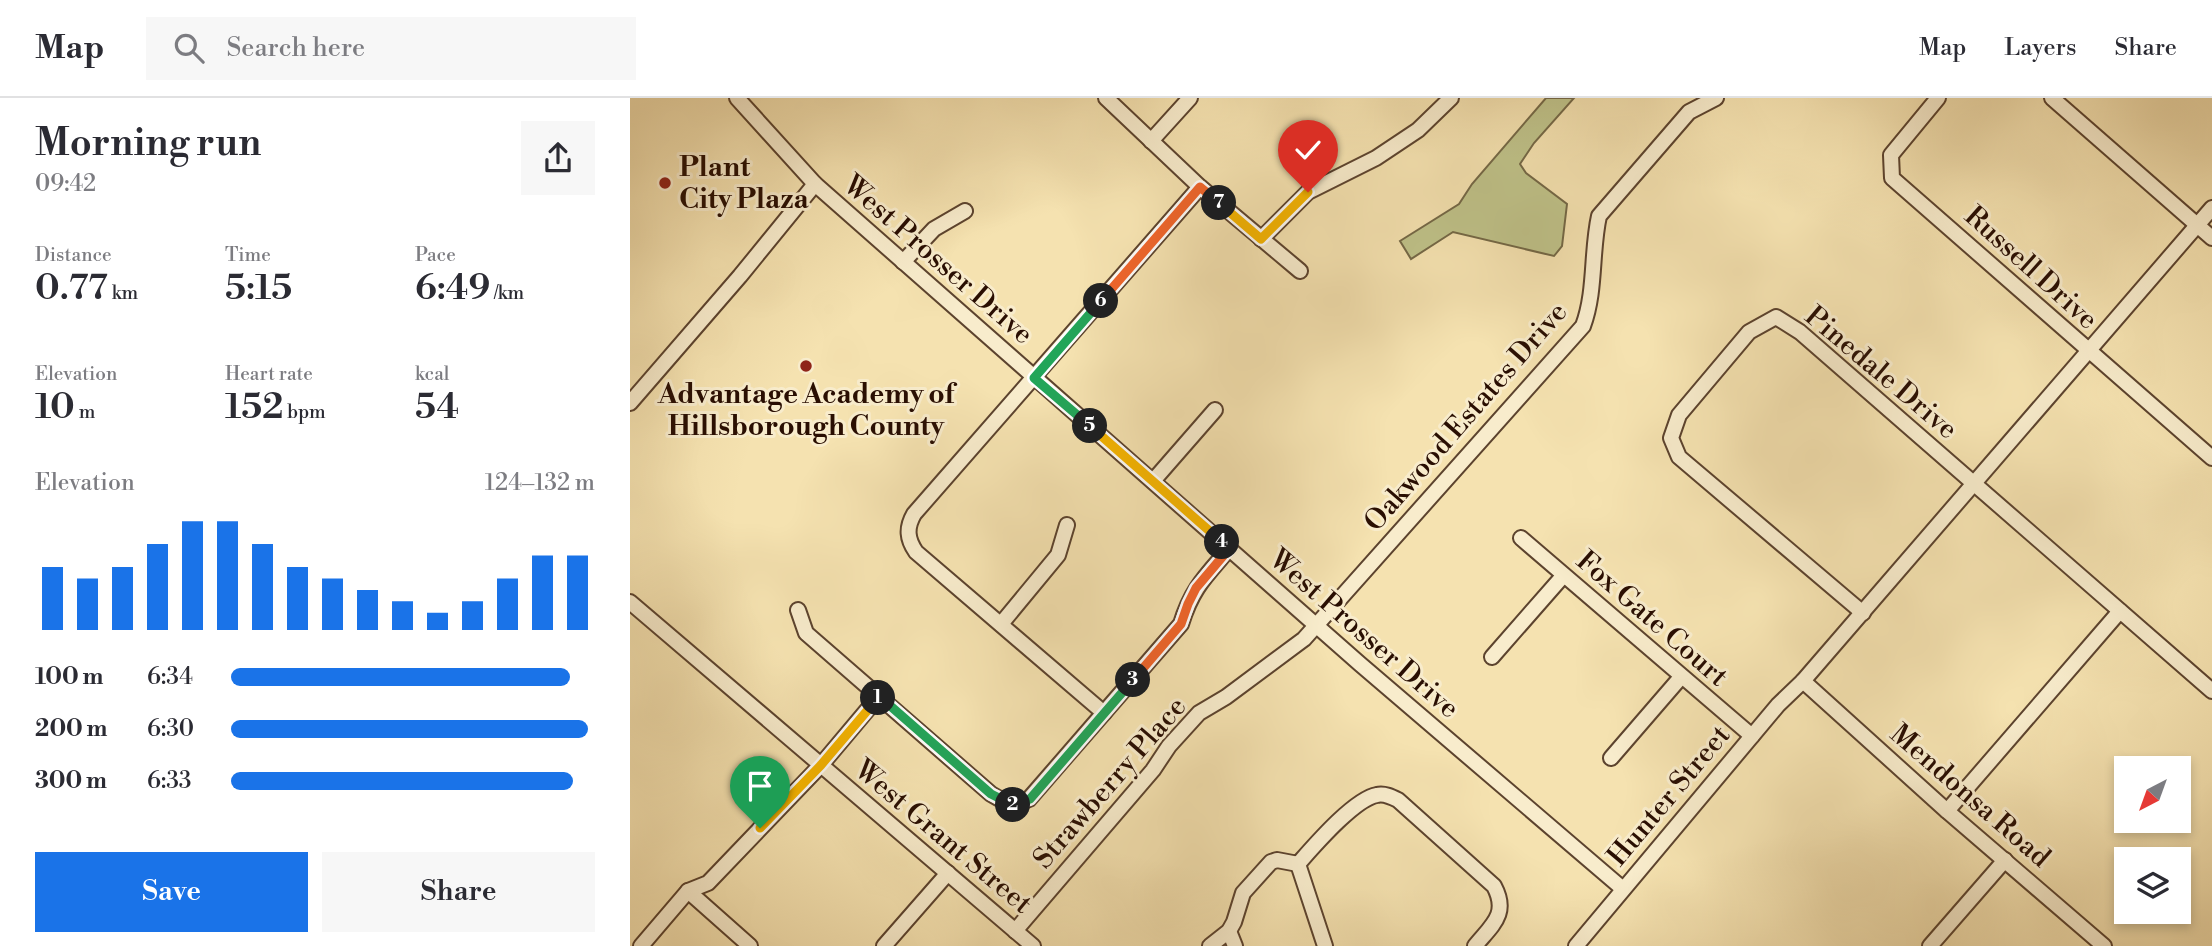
<!DOCTYPE html>
<html lang="en">
<head>
<meta charset="utf-8">
<style>
	:root { --surface:#fff; --page:#f7f7f7; --text:#2b2b33; --muted:#7c7c81; --line:#e1e1e2; --accent:#1a73e8 }
	body { margin:0; font-family:"Libre Bodoni",serif; background:var(--page); color:var(--text); height:100vh; display:flex; flex-direction:column; font-size:26px; white-space:nowrap }
	* { box-sizing:border-box; margin:0 }
	p { font-size:23px; color:var(--muted) }
	.icon { flex:none; width:38px; height:38px; fill:none; stroke:currentColor; stroke-width:2; stroke-linecap:round; stroke-linejoin:round }
	.map { position:relative; flex:1; overflow:hidden }
	.details { display:flex; flex-direction:column; background:var(--surface); width:630px }
	.details>* { flex:none }
	.needle { width:46px; rotate:221deg }
	.controls { position:absolute; left:1484px; top:658px; display:grid; gap:14px }
	.controls a { display:grid; place-items:center; width:77px; height:77px; border-radius:0px; background:var(--surface); box-shadow:0 4px 10px #0003; font-size:35px }
	.pin { position:absolute; display:grid; place-items:center; width:60px; height:60px; color:#fff; margin:-72px -30px; border-radius:50% 50% 50% 0; rotate:-45deg; box-shadow:0 0 7px #0007 }
	.pin .icon { rotate:45deg }
	.km { position:absolute; width:35px; height:35px; margin:-18px; border-radius:50%; background:#222; color:#fff; font-size:19px; line-height:35px; text-align:center }
	.round { display:grid; place-items:center; flex:none; width:74px; height:74px; border-radius:0px; background:var(--page) }
	.overview { display:flex; align-items:center; justify-content:space-between; height:119px; padding:0 35px }
	h1 { font-size:38px; font-weight:600; line-height:52px }
	.stats { display:grid; grid-template-columns:repeat(3,1fr); gap:10px; height:119px; padding:7px 35px }
	.stats div { display:grid; align-content:center }
	.stats b { font-size:35px; font-weight:600 }
	.stats small { font-size:19px; font-weight:400 }
	.stats p { font-size:19px }
	.chart { height:196px; padding:14px 35px }
	.chart p { display:flex; justify-content:space-between }
	.chart svg { width:100%; height:126px; margin-top:7px; stroke:var(--accent); stroke-width:6 }
	.primary-button { display:flex; gap:14px; margin-top:auto; padding:14px 35px }
	.primary-button a { flex:1; height:80px; border-radius:0px; background:var(--accent); color:#fff; font-size:28px; font-weight:600; line-height:80px; text-align:center }
	.primary-button a+a { background:var(--page); color:var(--text) }
	ul { padding:0 35px; list-style:none; font-size:23px }
	li { display:grid; grid-template-columns:112px 84px 1fr; align-items:center; height:52px }
	li i { height:18px; border-radius:9px; background:var(--accent) }
	header { display:flex; align-items:center; gap:42px; box-sizing:border-box; height:98px; padding:0 35px; background:var(--surface); border-bottom:2px solid var(--line) }
	header strong { font-size:33px }
	nav { display:flex; gap:38px; margin-inline-start:auto; font-size:24px }
	.search { width:490px; height:63px; background:var(--page); display:flex; align-items:center; gap:18px; box-sizing:border-box; padding:0 24px; border-radius:0px; color:var(--muted); font-size:26px }
	main { display:flex; flex:1; min-height:0 }
	.map>svg:first-child { display:block }
</style>
</head>
<body>
<header>
<strong>Map</strong>
<div class="search"><svg class="icon" aria-label="search" viewBox="0 0 24 24"><circle cx="10" cy="10" r="6"/><path d="M15 15l6 6"/></svg>Search here</div>
<nav><a>Map</a><a>Layers</a><a>Share</a></nav>
</header>
<main>
<section class="details">
<div class="overview"><div><h1>Morning run</h1><p>09:42</p></div><a class="round"><svg class="icon" aria-label="share" viewBox="0 0 24 24"><path d="M12 15V3M7 8l5-5 5 5M5 13v7h14v-7"/></svg></a></div>
<div class="stats">
<div><p>Distance</p><b>0.77<small> km</small></b></div>
<div><p>Time</p><b>5:15</b></div>
<div><p>Pace</p><b>6:49<small> /km</small></b></div>
</div>
<div class="stats">
<div><p>Elevation</p><b>10<small> m</small></b></div>
<div><p>Heart rate</p><b>152<small> bpm</small></b></div>
<div><p>kcal</p><b>54</b></div>
</div>
<div class="chart"><p><span>Elevation</span>124–132 m</p>
<svg viewBox="0 0 160 44" preserveAspectRatio="none"><path d="M5 44V22M15 44V26M25 44V22M35 44V14M45 44V6M55 44V6M65 44V14M75 44V22M85 44V26M95 44V30M105 44V34M115 44V38M125 44V34M135 44V26M145 44V18M155 44V18"/></svg>
</div>
<ul>
<li><b>100 m</b>6:34<i style="width:93%"></i></li>
<li><b>200 m</b>6:30<i style="width:98%"></i></li>
<li><b>300 m</b>6:33<i style="width:94%"></i></li>
</ul>
<div class="primary-button"><a>Save</a><a>Share</a></div>
</section>
<div class="map">
<svg width="1582" height="848" viewBox="0 0 1582 848">
	<rect width="100%" height="100%" fill="#f5e2b0"/>
	<filter id="stains"><feTurbulence type="fractalNoise" baseFrequency=".00286" numOctaves="4"/><feColorMatrix values="0 0 0 0 .2 0 0 0 0 .09 0 0 0 0 .02 0 0 0 .5 -.17"/></filter>
	<radialGradient id="worn" r=".72"><stop offset=".6" stop-color="#630" stop-opacity="0"/><stop offset="1" stop-color="#630" stop-opacity=".3"/></radialGradient>
	<path fill="#bfc289" stroke="#746846" stroke-width="2" d="M 916,0 L 944,0 L 904,45 L 890,66 L 896,75 L 937,106 L 932,148 L 924,158 L 823,134 L 781,161 L 770,143 L 829,106 L 842,86 Z"/>
	<g fill="none" stroke-linecap="round" stroke-linejoin="round">
		<defs>
			<g id="minor">
				<path d="M 107,0 L 185,86 L 730,566 L 993,791"/>
				<path d="M 476,0 L 570,89 L 670,173"/>
				<path d="M 1308,0 L 1261,57 L 1262,80 L 1582,360"/>
				<path d="M 1422,0 L 1582,140"/>
				<path d="M 521,43 L 560,0"/>
				<path d="M 631,141 L 678,94 L 746,60 L 788,32 L 821,0"/>
				<path d="M 273,164 L 304,131 L 335,113"/>
				<path d="M 0,305 L 110,178 L 185,86"/>
				<path d="M 523,383 L 585,312"/>
				<path d="M 891,440 L 1122,638"/>
				<path d="M 0,504 L 403,848"/>
				<path d="M 168,512 L 176,535 L 361,696 L 382,708 L 399,701 L 551,526 C 562,490 576,478 599,451"/>
				<path d="M 1233,515 L 1049,359 L 1041,340 L 1049,317 L 1119,234 L 1146,219 L 1170,234 L 1582,593"/>
				<path d="M 371,526 L 428,457 L 437,427"/>
				<path d="M 862,559 L 933,478"/>
				<path d="M 1173,583 L 1317,713 L 1474,848"/>
				<path d="M 474,615 L 286,454 C 277,441 276,430 284,416 L 570,89"/>
				<path d="M 981,660 L 1051,579"/>
				<path d="M 1317,713 L 1490,513"/>
				<path d="M 668,766 L 695,848"/>
				<path d="M 58,793 L 120,848"/>
				<path d="M 385,833 L 523,672 L 539,648 L 569,615 L 596,599 L 674,541 L 953,228 C 966,193 961,154 969,118 L 1059,14 L 1086,0"/>
				<path d="M 599,833 L 605,848"/>
				<path d="M 11,848 L 58,793 L 78,785 L 191,667 L 249,598"/>
				<path d="M 254,848 L 318,775"/>
				<path d="M 580,848 L 599,833 L 604,824 L 613,795 L 641,764 L 647,762 L 668,766 C 684,748 724,701 747,697 C 754,695 762,699 768,702 L 864,788 C 879,816 862,827 845,848"/>
				<path d="M 946,848 L 1122,638 L 1148,607 L 1173,583 L 1582,110"/>
				<path d="M 1300,848 L 1375,762"/>
			</g>
		</defs>
		<use href="#minor" stroke="#5c432e" stroke-width="18"/>
		<use href="#minor" stroke="#f8eccc" stroke-width="14"/>
	</g>
	<g fill="none" stroke-linecap="round" stroke-linejoin="round">
		<defs>
			<path id="split-1" d="M 130,730 L 191,667 L 248,600"/>
			<path id="split-2" d="M 248,600 L 249,598 L 361,696 L 383,707"/>
			<path id="split-3" d="M 383,707 L 400,701 L 503,582"/>
			<path id="split-4" d="M 503,582 L 551,526 L 558,506 L 566,490 L 599,451 L 592,444"/>
			<path id="split-5" d="M 460,328 L 592,444"/>
			<path id="split-6" d="M 460,328 L 404,280 L 471,203"/>
			<path id="split-7" d="M 471,203 L 570,89 L 589,105"/>
			<path id="split-8" d="M 589,105 L 631,141 L 678,94"/>
		</defs>
		<use href="#split-1" stroke="#fff" stroke-width="14"/>
		<use href="#split-2" stroke="#fff" stroke-width="14"/>
		<use href="#split-3" stroke="#fff" stroke-width="14"/>
		<use href="#split-4" stroke="#fff" stroke-width="14"/>
		<use href="#split-5" stroke="#fff" stroke-width="14"/>
		<use href="#split-6" stroke="#fff" stroke-width="14"/>
		<use href="#split-7" stroke="#fff" stroke-width="14"/>
		<use href="#split-8" stroke="#fff" stroke-width="14"/>
		<use href="#split-1" stroke="#f5b400" stroke-width="9"/>
		<use href="#split-2" stroke="#22a559" stroke-width="9"/>
		<use href="#split-3" stroke="#22a559" stroke-width="9"/>
		<use href="#split-4" stroke="#f0652b" stroke-width="9"/>
		<use href="#split-5" stroke="#f5b400" stroke-width="9"/>
		<use href="#split-6" stroke="#22a559" stroke-width="9"/>
		<use href="#split-7" stroke="#f0652b" stroke-width="9"/>
		<use href="#split-8" stroke="#f5b400" stroke-width="9"/>
	</g>
	<g fill="#8f2418" stroke="#f8eccc" stroke-width="2.5">
		<circle cx="35" cy="85" r="7"/>
		<circle cx="176" cy="268" r="7"/>
	</g>
	<g text-anchor="middle" dominant-baseline="central" stroke-width="6" stroke-linejoin="round" paint-order="stroke">
		<g font-size="28" font-weight="bold" fill="#290e02" stroke="#f8eccc" text-anchor="start">
			<text x="49" y="69">Plant<tspan x="49" dy="32">City Plaza</tspan></text>
			<text x="176" y="296" text-anchor="middle">Advantage Academy of<tspan x="176" dy="32">Hillsborough County</tspan></text>
		</g>
		<g font-size="28" fill="#290e02" stroke="#f8eccc">
			<text transform="translate(308 162) rotate(41)">West Prosser Drive</text>
			<text transform="translate(1401 170) rotate(42)">Russell Drive</text>
			<text transform="translate(1251 275) rotate(40)">Pinedale Drive</text>
			<text transform="translate(836 319) rotate(-49)">Oakwood Estates Drive</text>
			<text transform="translate(1022 521) rotate(41)">Fox Gate Court</text>
			<text transform="translate(734 536) rotate(41)">West Prosser Drive</text>
			<text transform="translate(480 685) rotate(-49)">Strawberry Place</text>
			<text transform="translate(1039 698) rotate(-50)">Hunter Street</text>
			<text transform="translate(1340 698) rotate(41)">Mendonsa Road</text>
			<text transform="translate(313 739) rotate(40)">West Grant Street</text>
		</g>
	</g>
	<rect width="100%" height="100%" filter="url(#stains)"/>
	<rect width="100%" height="100%" fill="url(#worn)"/>
</svg>
<div class="controls">
<a><svg class="needle" viewBox="-14 -14 28 28"><path d="M0-13l5 13h-10z" fill="#e53935"/><path d="M0 13l5-13h-10z" fill="#7c7c81"/></svg></a>
<a><svg class="icon" aria-label="layers" viewBox="0 0 24 24"><path d="M12 4l9 5-9 5-9-5zM3 14l9 5 9-5"/></svg></a>
</div>
<div class="pin" style="left:130px;top:730px;background:#1e9e55"><svg class="icon" aria-label="arrive" viewBox="0 0 24 24"><path d="M6 21V4h12l-3 4 3 4H6"/></svg></div>
<div class="pin" style="left:678px;top:94px;background:#d93025"><svg class="icon" aria-label="check" viewBox="0 0 24 24"><path d="M5 12l5 5 9-10"/></svg></div>
<b class="km" style="left:248px;top:600px">1</b>
<b class="km" style="left:383px;top:707px">2</b>
<b class="km" style="left:503px;top:582px">3</b>
<b class="km" style="left:592px;top:444px">4</b>
<b class="km" style="left:460px;top:328px">5</b>
<b class="km" style="left:471px;top:203px">6</b>
<b class="km" style="left:589px;top:105px">7</b>
</div>
</main>
</body>
</html>
